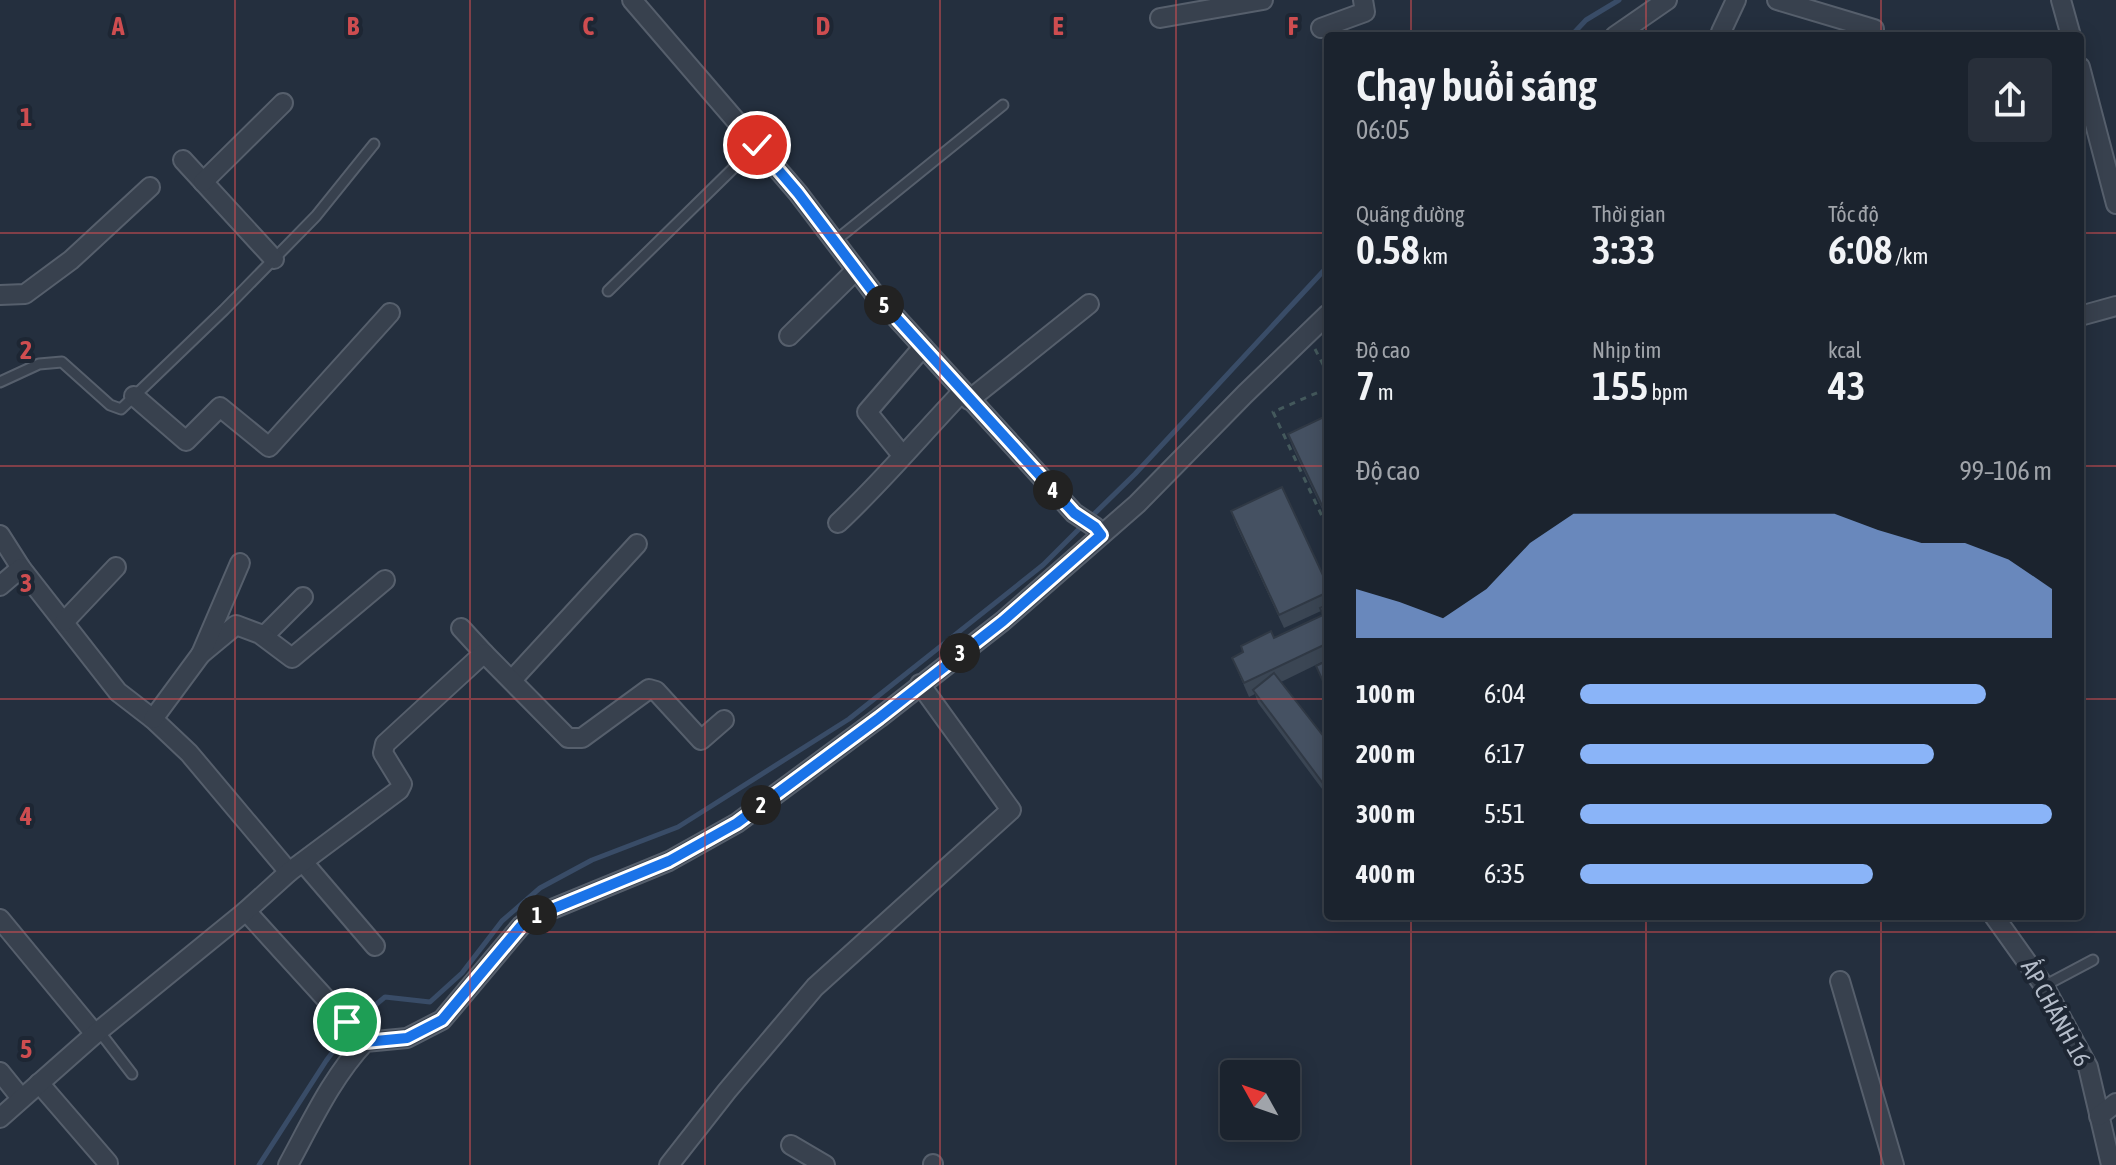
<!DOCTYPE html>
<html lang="vi">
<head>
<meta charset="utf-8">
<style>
	:root { --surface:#1b232e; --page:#282f3a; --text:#f1f3f6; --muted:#a0a4aa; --line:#39404a; --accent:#8ab4f8 }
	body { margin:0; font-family:"Asap Condensed",sans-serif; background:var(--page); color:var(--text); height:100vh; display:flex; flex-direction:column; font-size:30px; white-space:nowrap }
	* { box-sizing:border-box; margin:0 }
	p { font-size:26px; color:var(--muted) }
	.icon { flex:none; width:44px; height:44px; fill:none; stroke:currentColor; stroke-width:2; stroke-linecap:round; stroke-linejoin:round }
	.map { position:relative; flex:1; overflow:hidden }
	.details { position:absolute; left:1324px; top:32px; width:760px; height:888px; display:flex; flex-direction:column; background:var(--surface); border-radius:8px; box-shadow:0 4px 20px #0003,0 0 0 2px var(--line) }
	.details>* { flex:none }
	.needle { width:52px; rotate:310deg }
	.fabs { position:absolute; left:1220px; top:1060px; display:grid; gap:16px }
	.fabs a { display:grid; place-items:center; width:80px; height:80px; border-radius:8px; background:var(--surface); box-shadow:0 4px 20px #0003,0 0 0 2px var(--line); font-size:40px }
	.pin { position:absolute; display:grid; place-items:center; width:68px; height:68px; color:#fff; margin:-34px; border:4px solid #fff; border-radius:50%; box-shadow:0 2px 8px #0007 }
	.km { position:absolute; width:40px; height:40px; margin:-20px; border-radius:50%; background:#222; color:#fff; font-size:22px; line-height:40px; text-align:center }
	.round { display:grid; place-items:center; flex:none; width:84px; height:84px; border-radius:8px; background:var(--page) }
	.headline { display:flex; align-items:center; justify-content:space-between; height:136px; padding:0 32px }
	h1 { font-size:44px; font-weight:600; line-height:60px }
	.figures { display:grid; grid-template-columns:repeat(3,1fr); gap:12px; height:136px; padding:8px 32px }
	.figures div { display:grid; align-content:center }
	.figures b { font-size:40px; font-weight:600 }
	.figures small { font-size:22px; font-weight:400 }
	.figures p { font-size:22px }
	.chart { height:224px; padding:16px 32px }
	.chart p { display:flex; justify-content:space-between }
	.chart svg { width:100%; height:144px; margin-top:8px; fill:var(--accent); opacity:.7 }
	ul { padding:0 32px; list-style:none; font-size:26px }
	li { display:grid; grid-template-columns:128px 96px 1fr; align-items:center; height:60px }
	li i { height:20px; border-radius:10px; background:var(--accent) }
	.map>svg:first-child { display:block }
</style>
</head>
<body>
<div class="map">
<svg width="2116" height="1165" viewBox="0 0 2116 1165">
	<rect width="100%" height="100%" fill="#242f3e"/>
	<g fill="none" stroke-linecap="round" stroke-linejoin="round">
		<g stroke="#394c67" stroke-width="5">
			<path d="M 1571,36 L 1586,20 L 1619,0"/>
			<path d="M 1090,518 L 1135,474 L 1328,266"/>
			<path d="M 355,1022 L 385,997 L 430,1002 L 462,973 L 502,921 L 540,888 L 592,860 L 678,827 L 849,719 L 1043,565 L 1083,525"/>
			<path d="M 259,1165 L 326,1061 L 349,1030"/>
		</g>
		<defs>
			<g id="lane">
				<path d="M 835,241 L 1003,105"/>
				<path d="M 608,291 L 757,145"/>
				<path d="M 0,382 L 39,364 L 62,362 L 110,405 L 121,409 L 224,310 L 316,216 L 374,144"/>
				<path d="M 2044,986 L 2093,960"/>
				<path d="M 99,1031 L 132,1074"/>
			</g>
			<g id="street">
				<path d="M 632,0 L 798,193 L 873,292 L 1074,513 L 1095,527 L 1101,535"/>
				<path d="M 1777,0 L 1874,29"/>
				<path d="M 2061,0 L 2071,36"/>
				<path d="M 1160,18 L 1263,0"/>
				<path d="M 1321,28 L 1365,12 L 1363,0"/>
				<path d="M 1615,36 L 1667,0"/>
				<path d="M 1723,36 L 1721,32 L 1736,0"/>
				<path d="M 2080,67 L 2116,204"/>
				<path d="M 183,160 L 274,259"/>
				<path d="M 203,182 L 283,103"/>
				<path d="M 0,295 L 25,294 L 71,260 L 150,187"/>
				<path d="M 2080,316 L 2116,306"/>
				<path d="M 789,336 L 856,270"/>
				<path d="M 134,396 L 186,441 L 220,407 L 269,447 L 390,313"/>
				<path d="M 969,400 L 1089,304"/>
				<path d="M 902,455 L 867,412 L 923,347"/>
				<path d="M 838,523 C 883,481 921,435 963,391"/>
				<path d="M 0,535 L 21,568 L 118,692 L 153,719 L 189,753 L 289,872"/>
				<path d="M 0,586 L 21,568"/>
				<path d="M 64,622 L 116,567"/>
				<path d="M 461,628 L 484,653"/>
				<path d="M 264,636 L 303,597"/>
				<path d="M 201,654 L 236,625 L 260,634 L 292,658 L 385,580"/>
				<path d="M 512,680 L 637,544"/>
				<path d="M 153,719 L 201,654 L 240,563"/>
				<path d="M 303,862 L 375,946"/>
				<path d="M 246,911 L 365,1042"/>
				<path d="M 1994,916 L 2044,986 L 2088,1067 L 2111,1165"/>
				<path d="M 0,919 L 95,1034"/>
				<path d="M 1840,981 L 1894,1165"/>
				<path d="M 0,1072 L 21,1098"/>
				<path d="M 39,1083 L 108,1163"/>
				<path d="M 2099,1116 L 2116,1103"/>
				<path d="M 0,1118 L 95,1034 L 246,911 L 289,872 L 399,790 L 402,784 L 383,753 L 385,744 L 484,653 L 568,738 L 582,738 L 649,689 L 656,691 L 701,740 L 724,720"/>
				<path d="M 791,1145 L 825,1165"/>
				<path d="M 288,1165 C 311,1123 332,1077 365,1042 L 407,1038 L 442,1020 L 521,926 L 535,916 L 669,861 L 737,823 L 879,718 L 1003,621 L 1137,504 L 1245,394 L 1328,314"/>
				<path d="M 669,1165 L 727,1091 L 815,987 L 1011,810 L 920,684"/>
				<path d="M 933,1165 L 933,1164"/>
			</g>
		</defs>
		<use href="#lane" stroke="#565f6c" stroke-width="13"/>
		<use href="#street" stroke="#565f6c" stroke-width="22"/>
		<g stroke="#44595c" stroke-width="3" stroke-dasharray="6 6" stroke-linecap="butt">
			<path d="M 1315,349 L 1328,374"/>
			<path d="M 1328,388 L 1273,412 L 1328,529"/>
		</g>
		<use href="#lane" stroke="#38414e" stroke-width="9"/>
		<use href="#street" stroke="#38414e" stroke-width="18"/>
	</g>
	<g fill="#3b4654">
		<path d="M 1328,415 L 1328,521 L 1293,448 L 1288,434 Z"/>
		<path d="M 1231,511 L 1328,586 L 1328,659 L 1281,682 L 1328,742 L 1328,797 L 1258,703 L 1255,694 L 1249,697 L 1232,658 L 1243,652 L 1241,646 L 1274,638 L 1322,615 L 1321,611 L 1284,628 L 1236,525 Z"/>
	</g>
	<g fill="#455162" stroke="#303945" stroke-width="2">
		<path d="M 1328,415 L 1328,447 L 1325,449 L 1328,454 L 1328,518 L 1288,434 Z"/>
		<path d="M 1282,487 L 1328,586 L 1328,592 L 1279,615 L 1231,511 Z"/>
		<path d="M 1328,604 L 1328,643 L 1244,683 L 1232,658 L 1243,652 L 1241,646 L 1271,631 L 1274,638 L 1323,615 L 1320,608 Z"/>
		<path d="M 1328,660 L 1328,690 L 1327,690 L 1316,666 Z"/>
		<path d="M 1274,673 L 1328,742 L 1328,790 L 1253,690 Z"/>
	</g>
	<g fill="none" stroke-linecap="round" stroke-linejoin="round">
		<defs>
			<path id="route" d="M 347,1022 L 365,1042 L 407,1038 L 442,1020 L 521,926 L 535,916 L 669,861 L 737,823 L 879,718 L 1003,621 L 1101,535 L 1095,527 L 1074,513 L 873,292 L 798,193 L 757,145"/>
		</defs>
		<use href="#route" stroke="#fff" stroke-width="16"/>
		<use href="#route" stroke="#1a73e8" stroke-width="10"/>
	</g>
	<path fill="none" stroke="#ce4d50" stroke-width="2" stroke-opacity="0.55" d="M 235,0 L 235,1165M 470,0 L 470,1165M 705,0 L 705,1165M 940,0 L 940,1165M 1176,0 L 1176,1165M 1411,0 L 1411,36M 1646,0 L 1646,36M 1881,0 L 1881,36M 0,233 L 1328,233M 2080,233 L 2116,233M 0,466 L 1328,466M 2080,466 L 2116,466M 0,699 L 1328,699M 2080,699 L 2116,699M 1411,916 L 1411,1165M 1646,916 L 1646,1165M 1881,916 L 1881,1165M 0,932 L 2116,932"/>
	<g text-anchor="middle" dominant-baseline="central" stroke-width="8" stroke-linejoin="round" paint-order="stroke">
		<g font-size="24" fill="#b4bcc9" stroke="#1d2633">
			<text transform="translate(2056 1013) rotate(61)">ẤP CHÁNH 16</text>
		</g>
	</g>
	<g font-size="26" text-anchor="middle" font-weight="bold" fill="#ce4d50" stroke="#1d2633" stroke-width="8" stroke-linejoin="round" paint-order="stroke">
		<text x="118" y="35">A</text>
		<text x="353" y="35">B</text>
		<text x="588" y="35">C</text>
		<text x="823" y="35">D</text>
		<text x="1058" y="35">E</text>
		<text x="1293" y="35">F</text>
		<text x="26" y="126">1</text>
		<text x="26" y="359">2</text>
		<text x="26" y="592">3</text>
		<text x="26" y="825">4</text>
		<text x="26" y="1058">5</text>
	</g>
</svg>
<div class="fabs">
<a><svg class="needle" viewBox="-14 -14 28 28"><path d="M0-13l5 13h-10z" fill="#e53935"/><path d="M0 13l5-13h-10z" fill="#a0a4aa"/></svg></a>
</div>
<div class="pin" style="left:347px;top:1022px;background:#1e9e55"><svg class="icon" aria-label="arrive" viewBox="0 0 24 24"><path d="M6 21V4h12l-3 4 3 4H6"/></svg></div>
<div class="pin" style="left:757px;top:145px;background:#d93025"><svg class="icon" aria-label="check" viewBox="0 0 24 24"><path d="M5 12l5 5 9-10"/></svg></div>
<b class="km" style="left:537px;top:915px">1</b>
<b class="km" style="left:761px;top:805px">2</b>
<b class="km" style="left:960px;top:653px">3</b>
<b class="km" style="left:1053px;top:490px">4</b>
<b class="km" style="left:884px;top:305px">5</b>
<section class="details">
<div class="headline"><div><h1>Chạy buổi sáng</h1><p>06:05</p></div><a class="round"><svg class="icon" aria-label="share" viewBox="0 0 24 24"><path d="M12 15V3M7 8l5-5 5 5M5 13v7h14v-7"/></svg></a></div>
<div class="figures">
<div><p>Quãng đường</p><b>0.58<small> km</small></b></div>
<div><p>Thời gian</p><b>3:33</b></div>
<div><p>Tốc độ</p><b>6:08<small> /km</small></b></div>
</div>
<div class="figures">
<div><p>Độ cao</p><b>7<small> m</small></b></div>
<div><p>Nhịp tim</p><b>155<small> bpm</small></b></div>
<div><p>kcal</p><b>43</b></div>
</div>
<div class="chart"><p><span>Độ cao</span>99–106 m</p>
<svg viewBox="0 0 160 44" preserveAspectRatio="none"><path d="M0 44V29L10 33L20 38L30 29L40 15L50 6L60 6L70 6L80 6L90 6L100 6L110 6L120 11L130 15L140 15L150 20L160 29V44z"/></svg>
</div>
<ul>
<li><b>100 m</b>6:04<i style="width:86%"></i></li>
<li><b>200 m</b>6:17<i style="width:75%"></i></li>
<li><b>300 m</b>5:51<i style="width:100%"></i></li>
<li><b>400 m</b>6:35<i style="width:62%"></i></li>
</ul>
</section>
</div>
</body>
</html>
